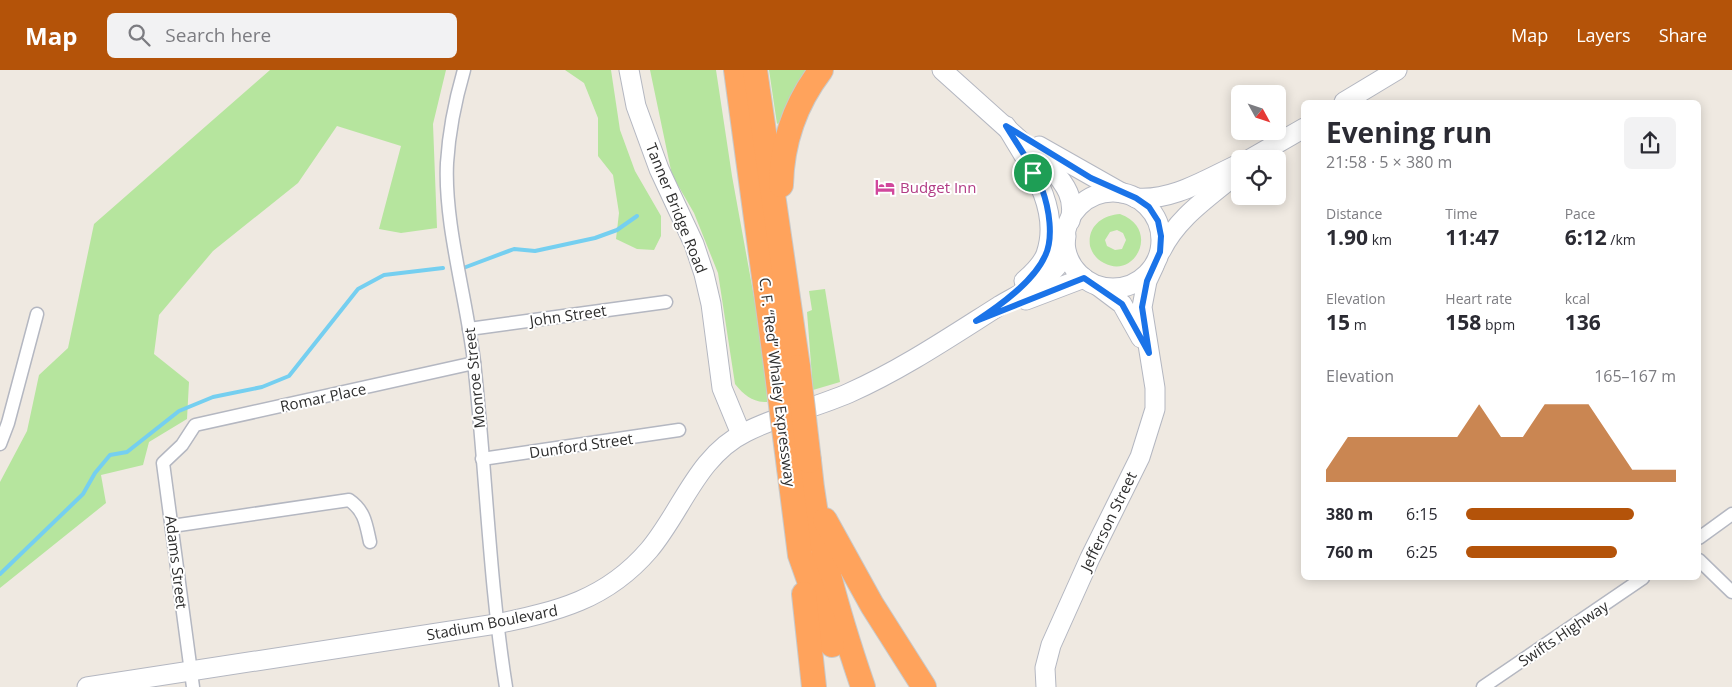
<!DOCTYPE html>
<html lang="en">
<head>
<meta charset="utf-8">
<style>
	:root { --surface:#fff; --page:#f2f2f3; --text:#2b2b33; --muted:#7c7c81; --accent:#b45309 }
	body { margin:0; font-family:"Open Sans",sans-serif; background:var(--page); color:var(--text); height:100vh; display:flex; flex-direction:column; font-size:19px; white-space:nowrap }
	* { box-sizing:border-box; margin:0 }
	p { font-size:16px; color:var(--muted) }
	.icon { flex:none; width:28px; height:28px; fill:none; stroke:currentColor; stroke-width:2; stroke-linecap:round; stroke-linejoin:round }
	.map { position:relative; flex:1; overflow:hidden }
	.side { position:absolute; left:1301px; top:30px; width:400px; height:480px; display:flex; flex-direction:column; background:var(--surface); border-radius:8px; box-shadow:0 2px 12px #0003 }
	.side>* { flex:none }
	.needle { width:32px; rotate:130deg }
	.buttons { position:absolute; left:1231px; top:15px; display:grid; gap:10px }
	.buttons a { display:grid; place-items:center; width:55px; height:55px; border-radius:8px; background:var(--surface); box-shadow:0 2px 12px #0003; font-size:25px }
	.pin { position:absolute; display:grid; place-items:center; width:42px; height:42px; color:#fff; margin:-21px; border:2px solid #fff; border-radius:50%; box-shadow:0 1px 5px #0007 }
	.round { display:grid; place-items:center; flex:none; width:52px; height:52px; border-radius:8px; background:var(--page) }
	.headline { display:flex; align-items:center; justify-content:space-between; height:85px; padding:0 25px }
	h1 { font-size:28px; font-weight:700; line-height:38px }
	.stats { display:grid; grid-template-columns:repeat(3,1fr); gap:8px; height:85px; padding:5px 25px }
	.stats div { display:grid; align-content:center }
	.stats b { font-size:21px; font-weight:700 }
	.stats small { font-size:14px; font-weight:400 }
	.stats p { font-size:14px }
	.chart { height:140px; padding:10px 25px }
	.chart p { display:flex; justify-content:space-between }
	.chart svg { width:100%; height:90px; margin-top:5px; fill:var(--accent); opacity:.7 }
	ul { padding:0 25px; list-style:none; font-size:16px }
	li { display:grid; grid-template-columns:80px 60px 1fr; align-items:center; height:38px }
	li i { height:12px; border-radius:6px; background:var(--accent) }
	header { display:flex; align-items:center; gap:30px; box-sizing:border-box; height:70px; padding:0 25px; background:var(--accent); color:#fff }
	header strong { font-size:24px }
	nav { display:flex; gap:28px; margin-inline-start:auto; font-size:18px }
	.search { width:350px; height:45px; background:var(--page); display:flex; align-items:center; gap:12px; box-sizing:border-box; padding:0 18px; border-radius:8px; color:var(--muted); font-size:19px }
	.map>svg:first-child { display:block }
</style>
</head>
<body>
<header>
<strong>Map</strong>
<div class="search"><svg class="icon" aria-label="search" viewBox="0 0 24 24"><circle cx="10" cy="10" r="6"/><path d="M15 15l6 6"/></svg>Search here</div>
<nav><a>Map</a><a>Layers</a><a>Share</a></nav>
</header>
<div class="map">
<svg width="1732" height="617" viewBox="0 0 1732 617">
	<rect width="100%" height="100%" fill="#efe9e1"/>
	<g fill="#b6e59e" fill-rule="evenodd">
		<path d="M 270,0 L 446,0 L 433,54 L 437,158 L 401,163 L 379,159 L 401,76 L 337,56 L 298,113 L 213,181 L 159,245 L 154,284 L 189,312 L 187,349 L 149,372 L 143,395 L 101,405 L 106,433 L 0,518 L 0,412 L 27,361 L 39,305 L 68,278 L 94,154 Z"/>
		<path d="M 565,0 L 611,0 L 620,60 L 635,101 L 661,146 L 661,166 L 654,180 L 637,179 L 616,169 L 619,143 L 613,105 L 598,86 L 598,48 L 584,13 Z"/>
		<path d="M 650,0 L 716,0 L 732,106 L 766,293 L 767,332 C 752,332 745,326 735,314 L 718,203 L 694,143 L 672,105 Z"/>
		<path d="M 769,0 L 812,0 L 783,50 L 777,54 Z"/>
		<path d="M 1120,144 C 1161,159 1135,210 1104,193 C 1097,190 1092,183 1090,176 C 1087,156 1103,145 1120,144 ZM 1117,160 L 1123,163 L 1126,170 L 1122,179 L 1115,180 L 1107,176 L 1105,170 L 1110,162 Z"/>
		<path d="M 825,219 L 840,312 L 813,320 L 807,242 L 812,240 L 809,221 Z"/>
	</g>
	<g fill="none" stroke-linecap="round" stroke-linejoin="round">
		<g stroke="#75cff0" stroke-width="4">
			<path d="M 466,197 L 514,179 L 535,181 L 595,168 L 617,160 L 637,146"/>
			<path d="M 0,504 L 83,424 L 95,403 L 110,385 L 127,382 L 179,341 L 213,327 L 262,317 L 289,306 L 358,219 L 384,205 L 443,198"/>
		</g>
		<defs>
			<g id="street">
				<path d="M 464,0 C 455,31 449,61 447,93 C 444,154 467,230 474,292 C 486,400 489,510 506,617"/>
				<path d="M 469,259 L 666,232"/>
				<path d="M 0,374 L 8,353 L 37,244"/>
				<path d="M 482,389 L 679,360"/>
				<path d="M 172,456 L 349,430 C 365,441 366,454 370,472"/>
				<path d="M 1699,468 L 1732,444"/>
				<path d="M 1699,490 L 1732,522"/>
				<path d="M 193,617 L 163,393 L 182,375 L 195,355 L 474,293"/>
				<path d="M 1483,617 L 1643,508"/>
			</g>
			<g id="secondary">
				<path d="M 629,0 L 636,36 L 659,99 L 694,174 L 704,204 L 711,234 L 722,318 L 741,364"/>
				<path d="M 942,0 L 1051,98 C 1065,114 1076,129 1070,151"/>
				<path d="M 1344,32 L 1397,0"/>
				<path d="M 1006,56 C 1028,93 1062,138 1046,184 C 1042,195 1032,204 1024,211"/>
				<path d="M 1039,76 L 1122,123"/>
				<path d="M 1250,89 L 1304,58"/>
				<circle cx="1113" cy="170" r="48"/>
				<path d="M 1136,128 C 1173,131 1206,109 1239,94"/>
				<path d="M 1161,181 C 1178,146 1211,126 1240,101"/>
				<path d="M 1098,216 L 1122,234 L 1141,268"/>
				<path d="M 1026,230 L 1084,208"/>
				<path d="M 87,617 L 496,554 C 558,541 606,530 649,480 C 682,441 697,386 746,362 C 779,345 815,338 849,323 C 901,300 950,267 999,236 C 1019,224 1047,212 1060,192 C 1064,185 1065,174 1066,166"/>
				<path d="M 1046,617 L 1045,598 L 1051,575 L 1090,488 L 1140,387 L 1155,339 L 1155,318 L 1142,237 L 1147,211 L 1154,196"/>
			</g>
			<g id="highway">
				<path d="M 736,0 L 776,296"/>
				<path d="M 755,0 L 798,297"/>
				<path d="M 781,115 C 782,72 795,34 821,0"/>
				<path d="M 809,391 C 816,469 838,544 863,617"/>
				<path d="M 789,398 L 800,485 L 832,575"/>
				<path d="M 825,450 L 872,535 L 924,617"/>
				<path d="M 804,524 L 814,617"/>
			</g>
		</defs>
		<use href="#street" stroke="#b4b7c1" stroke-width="15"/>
		<use href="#secondary" stroke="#b4b7c1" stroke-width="21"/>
		<use href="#highway" stroke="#c9c9c9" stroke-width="26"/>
		<use href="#street" stroke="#fff" stroke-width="12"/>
		<use href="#secondary" stroke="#fff" stroke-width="19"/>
		<use href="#highway" stroke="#ffa35c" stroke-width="24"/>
		<defs>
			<g id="highway-bridge">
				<path d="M 776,296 L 789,398"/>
				<path d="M 798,297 L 809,391"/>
			</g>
		</defs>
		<use href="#highway-bridge" stroke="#c9c9c9" stroke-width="26" stroke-linecap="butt"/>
		<use href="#highway-bridge" stroke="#ffa35c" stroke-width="24"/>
	</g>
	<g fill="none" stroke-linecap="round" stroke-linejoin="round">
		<defs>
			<path id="route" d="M 1006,56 L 1091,108 L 1136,128 L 1149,137 L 1158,151 L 1161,166 L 1160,182 L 1147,211 L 1142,237 L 1149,283 L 1122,234 L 1084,208 L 976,251 C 998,237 1034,211 1045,186 C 1054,168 1049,138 1042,119 C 1034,97 1018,76 1006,56 Z"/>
		</defs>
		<use href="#route" stroke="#fff" stroke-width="10"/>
		<use href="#route" stroke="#1a73e8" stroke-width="6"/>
	</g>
	<defs>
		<symbol id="hotel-bare" viewBox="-9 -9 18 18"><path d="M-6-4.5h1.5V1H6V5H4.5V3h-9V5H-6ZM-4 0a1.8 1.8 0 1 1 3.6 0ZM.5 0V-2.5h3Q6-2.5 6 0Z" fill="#d1479c" stroke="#fff" stroke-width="2.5" paint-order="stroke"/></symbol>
	</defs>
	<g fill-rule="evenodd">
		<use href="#hotel-bare" x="871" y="103" width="28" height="28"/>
	</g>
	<g text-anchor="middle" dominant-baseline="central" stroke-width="4" stroke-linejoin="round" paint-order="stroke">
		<g font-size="15" fill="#b23c85" stroke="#fff" text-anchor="start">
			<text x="900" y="117">Budget Inn</text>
		</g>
		<g font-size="15" fill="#2e2e2e" stroke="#fff">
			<text transform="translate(677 138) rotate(68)">Tanner Bridge Road</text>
			<text transform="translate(568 245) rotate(-8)">John Street</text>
			<text transform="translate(474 308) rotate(-96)">Monroe Street</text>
			<text transform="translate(778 312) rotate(83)">C. F. “Red” Whaley Expressway</text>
			<text transform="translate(323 327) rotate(-12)">Romar Place</text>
			<text transform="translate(581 375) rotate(-8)">Dunford Street</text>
			<text transform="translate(1108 451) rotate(-64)">Jefferson Street</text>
			<text transform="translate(177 492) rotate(83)">Adams Street</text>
			<text transform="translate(492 552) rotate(-11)">Stadium Boulevard</text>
			<text transform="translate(1563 563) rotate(-34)">Swifts Highway</text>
		</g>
	</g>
</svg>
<div class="buttons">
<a><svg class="needle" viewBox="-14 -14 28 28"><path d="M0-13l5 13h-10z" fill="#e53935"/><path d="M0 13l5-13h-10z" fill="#7c7c81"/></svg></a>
<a><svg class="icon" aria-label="locate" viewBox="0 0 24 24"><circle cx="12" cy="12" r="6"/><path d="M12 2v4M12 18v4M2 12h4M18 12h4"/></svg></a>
</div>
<div class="pin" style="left:1033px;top:103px;background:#1e9e55"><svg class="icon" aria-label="arrive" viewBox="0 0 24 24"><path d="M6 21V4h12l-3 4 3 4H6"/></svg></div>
<section class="side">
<div class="headline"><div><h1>Evening run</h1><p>21:58 · 5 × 380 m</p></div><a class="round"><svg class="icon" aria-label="share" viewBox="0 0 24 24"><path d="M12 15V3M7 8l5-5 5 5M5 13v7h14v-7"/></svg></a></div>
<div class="stats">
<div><p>Distance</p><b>1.90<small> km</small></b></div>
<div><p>Time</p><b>11:47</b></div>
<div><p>Pace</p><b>6:12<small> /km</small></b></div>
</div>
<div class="stats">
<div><p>Elevation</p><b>15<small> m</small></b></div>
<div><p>Heart rate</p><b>158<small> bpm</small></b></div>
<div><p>kcal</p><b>136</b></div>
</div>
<div class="chart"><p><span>Elevation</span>165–167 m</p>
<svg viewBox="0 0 160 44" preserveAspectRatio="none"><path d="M0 44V38L10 22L20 22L30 22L40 22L50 22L60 22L70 6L80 22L90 22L100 6L110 6L120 6L130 22L140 38L150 38L160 38V44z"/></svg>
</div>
<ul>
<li><b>380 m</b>6:15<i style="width:80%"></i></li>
<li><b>760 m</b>6:25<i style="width:72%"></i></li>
</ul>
</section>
</div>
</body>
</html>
